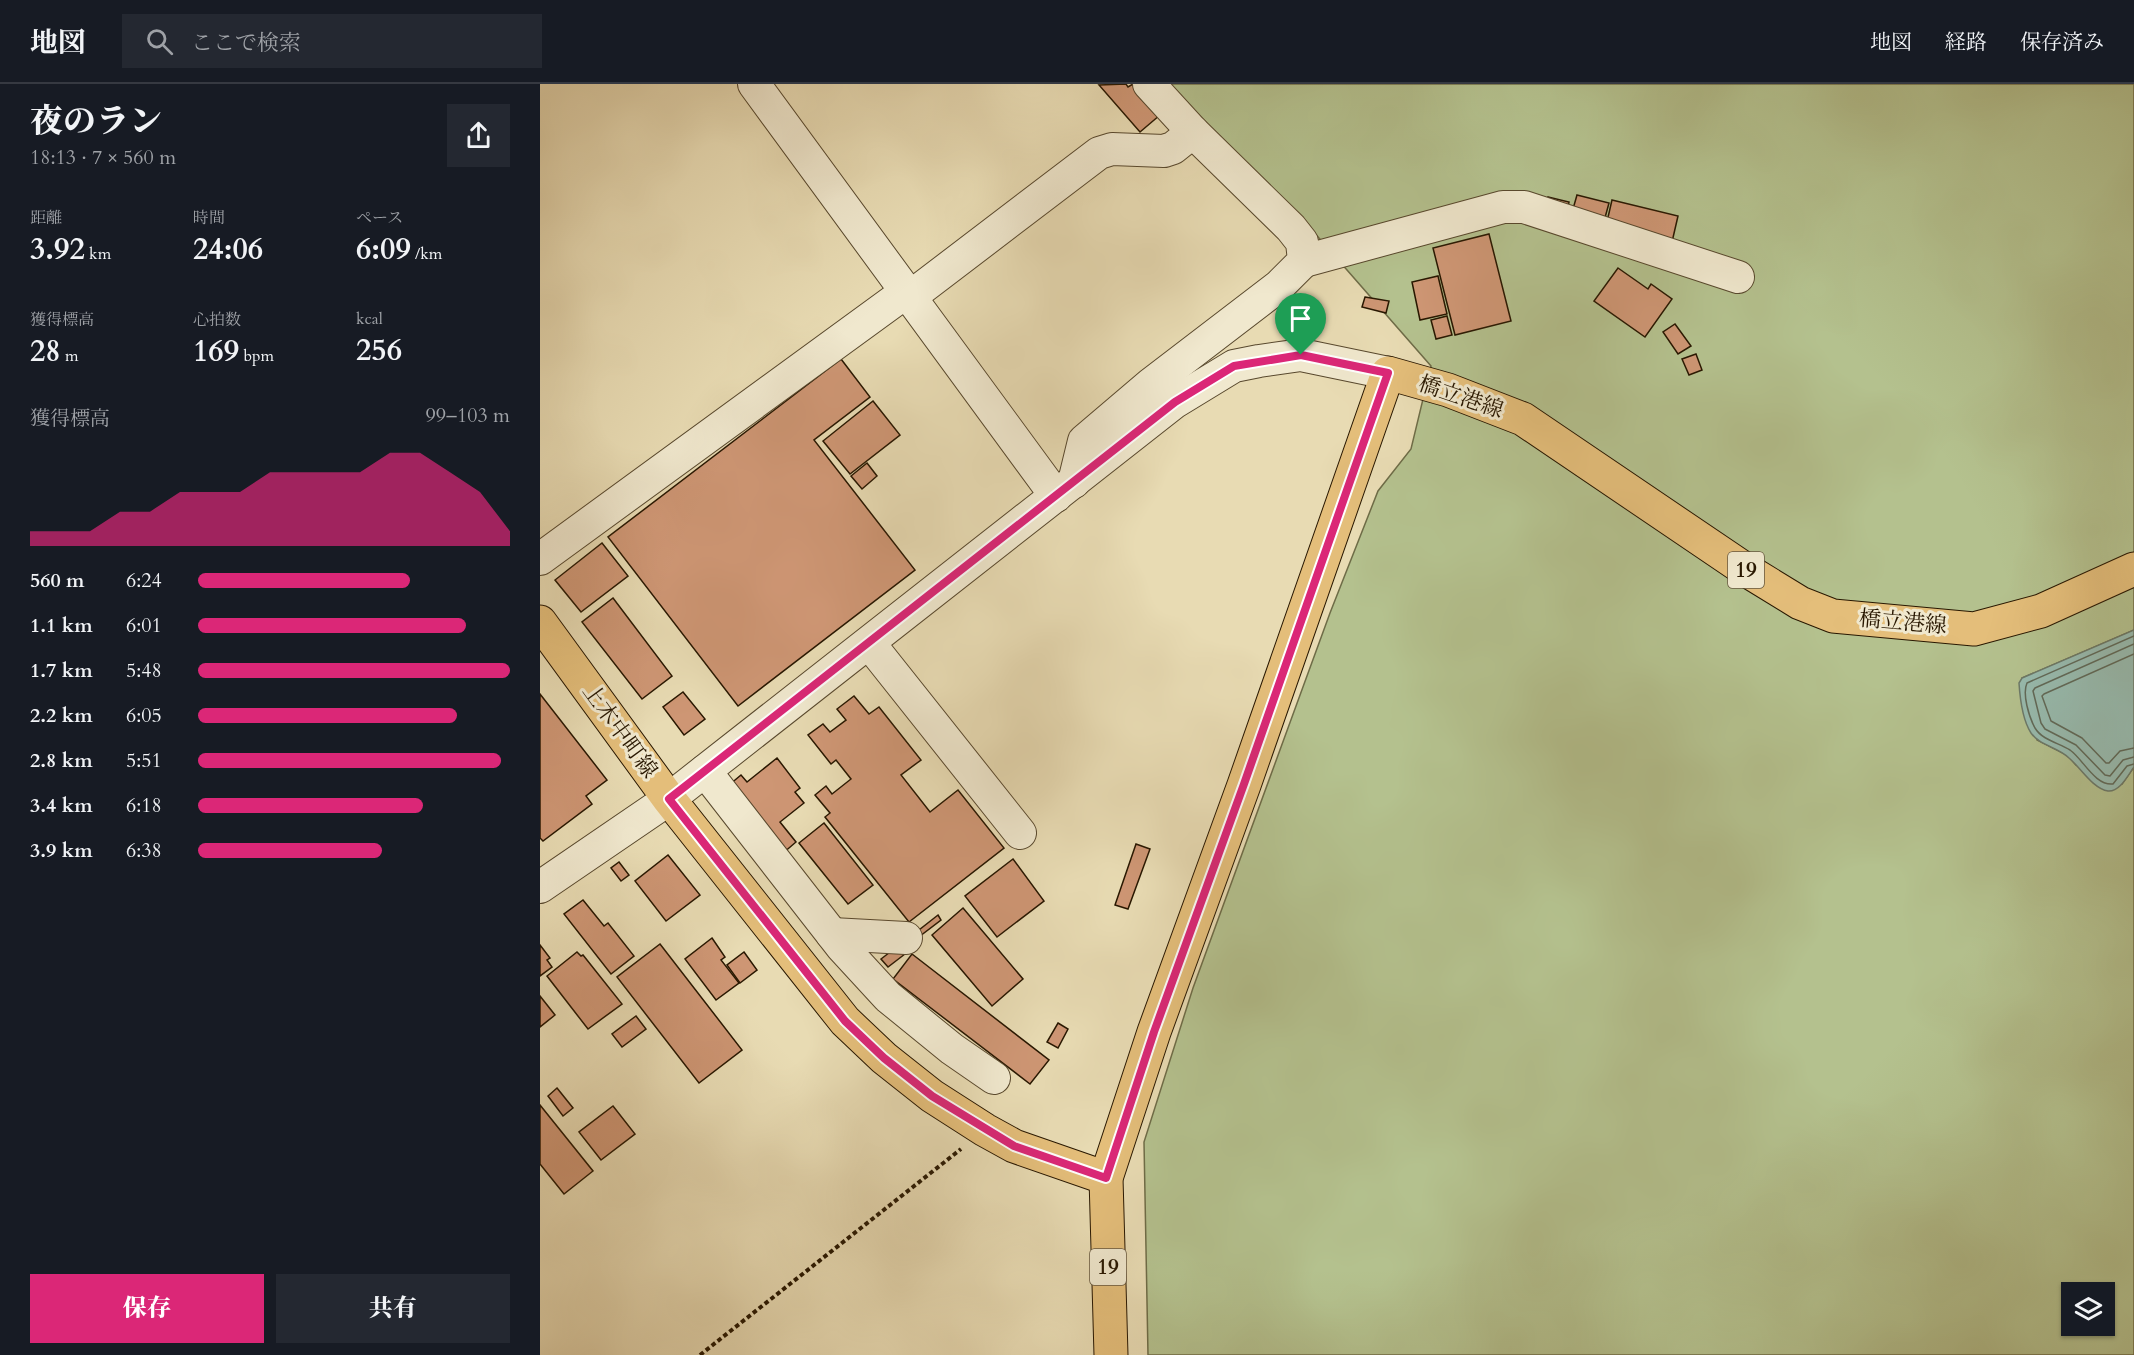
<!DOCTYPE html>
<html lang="ja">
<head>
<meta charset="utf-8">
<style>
	:root { --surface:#171b24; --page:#242831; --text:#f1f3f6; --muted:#9ea1a6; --line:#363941; --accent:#db2777 }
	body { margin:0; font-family:Cardo,"Noto Serif JP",serif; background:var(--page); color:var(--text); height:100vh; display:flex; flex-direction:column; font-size:22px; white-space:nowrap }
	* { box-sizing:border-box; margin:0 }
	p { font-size:20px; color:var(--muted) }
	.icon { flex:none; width:33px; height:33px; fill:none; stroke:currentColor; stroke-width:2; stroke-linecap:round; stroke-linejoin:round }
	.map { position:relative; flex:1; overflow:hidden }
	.drawer { display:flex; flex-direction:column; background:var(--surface); width:540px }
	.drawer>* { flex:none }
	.tools { position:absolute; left:1521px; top:1198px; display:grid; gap:12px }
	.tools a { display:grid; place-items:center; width:54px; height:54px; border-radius:0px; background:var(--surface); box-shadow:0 2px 4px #0004; font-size:30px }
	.pin { position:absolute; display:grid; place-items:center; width:51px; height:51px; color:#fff; margin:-62px -26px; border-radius:50% 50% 50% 0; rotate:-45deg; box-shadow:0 0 6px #0007 }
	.pin .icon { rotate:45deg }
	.round { display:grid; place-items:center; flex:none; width:63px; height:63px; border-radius:0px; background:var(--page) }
	.head { display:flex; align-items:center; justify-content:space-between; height:102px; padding:0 30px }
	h1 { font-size:33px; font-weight:800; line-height:45px }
	.figures { display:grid; grid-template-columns:repeat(3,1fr); gap:9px; height:102px; padding:6px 30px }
	.figures div { display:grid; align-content:center }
	.figures b { font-size:30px; font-weight:800 }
	.figures small { font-size:16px; font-weight:400 }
	.figures p { font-size:16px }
	.chart { height:168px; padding:12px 30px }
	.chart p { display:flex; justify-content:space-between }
	.chart svg { width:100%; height:108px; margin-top:6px; fill:var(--accent); opacity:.7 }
	.action { display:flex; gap:12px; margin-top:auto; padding:12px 30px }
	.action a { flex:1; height:69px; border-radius:0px; background:var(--accent); color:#fff; font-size:24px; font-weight:800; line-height:69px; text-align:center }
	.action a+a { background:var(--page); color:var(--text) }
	ul { padding:0 30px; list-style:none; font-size:20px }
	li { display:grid; grid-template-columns:96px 72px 1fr; align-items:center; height:45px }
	li i { height:15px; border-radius:8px; background:var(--accent) }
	header { display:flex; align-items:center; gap:36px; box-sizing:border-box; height:84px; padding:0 30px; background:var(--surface); border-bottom:2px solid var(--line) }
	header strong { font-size:28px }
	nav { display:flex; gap:33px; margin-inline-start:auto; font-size:21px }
	.search { width:420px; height:54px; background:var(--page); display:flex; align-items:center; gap:15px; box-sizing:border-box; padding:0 21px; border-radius:0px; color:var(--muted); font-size:22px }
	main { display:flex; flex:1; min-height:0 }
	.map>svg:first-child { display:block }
</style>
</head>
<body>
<header>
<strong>地図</strong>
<div class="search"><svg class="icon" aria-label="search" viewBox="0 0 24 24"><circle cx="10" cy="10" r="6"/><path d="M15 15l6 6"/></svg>ここで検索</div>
<nav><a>地図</a><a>経路</a><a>保存済み</a></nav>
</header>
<main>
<section class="drawer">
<div class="head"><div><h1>夜のラン</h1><p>18:13 · 7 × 560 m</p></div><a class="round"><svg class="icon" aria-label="share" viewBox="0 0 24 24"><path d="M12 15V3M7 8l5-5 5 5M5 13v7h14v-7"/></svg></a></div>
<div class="figures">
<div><p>距離</p><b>3.92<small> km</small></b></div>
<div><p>時間</p><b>24:06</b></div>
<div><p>ペース</p><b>6:09<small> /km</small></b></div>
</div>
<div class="figures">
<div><p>獲得標高</p><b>28<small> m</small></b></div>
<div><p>心拍数</p><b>169<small> bpm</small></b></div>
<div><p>kcal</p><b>256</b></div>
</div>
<div class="chart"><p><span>獲得標高</span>99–103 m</p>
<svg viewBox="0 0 160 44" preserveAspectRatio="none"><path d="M0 44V38L10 38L20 38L30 30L40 30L50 22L60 22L70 22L80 14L90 14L100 14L110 14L120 6L130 6L140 14L150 22L160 38V44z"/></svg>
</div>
<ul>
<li><b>560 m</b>6:24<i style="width:68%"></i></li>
<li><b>1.1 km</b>6:01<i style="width:86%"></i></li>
<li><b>1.7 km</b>5:48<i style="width:100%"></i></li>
<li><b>2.2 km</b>6:05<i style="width:83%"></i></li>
<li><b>2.8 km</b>5:51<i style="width:97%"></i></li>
<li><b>3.4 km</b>6:18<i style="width:72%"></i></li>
<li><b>3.9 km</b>6:38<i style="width:59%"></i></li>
</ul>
<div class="action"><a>保存</a><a>共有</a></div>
</section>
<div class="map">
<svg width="1594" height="1271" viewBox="0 0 1594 1271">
	<rect width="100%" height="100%" fill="#e8dbb3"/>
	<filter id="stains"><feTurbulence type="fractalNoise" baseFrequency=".00333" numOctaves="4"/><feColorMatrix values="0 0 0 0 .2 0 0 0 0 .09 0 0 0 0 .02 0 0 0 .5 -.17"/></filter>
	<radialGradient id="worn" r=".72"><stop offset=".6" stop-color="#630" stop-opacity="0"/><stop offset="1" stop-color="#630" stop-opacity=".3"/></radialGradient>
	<path fill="#b4c18e" stroke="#6e6c47" stroke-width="1.5" fill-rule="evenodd" d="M 629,0 L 1594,0 L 1594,546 L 1482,594 L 1497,656 L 1527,671 L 1536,681 L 1582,700 L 1594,683 L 1594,1271 L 608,1271 L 604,1058 L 653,904 L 790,529 L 838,407 L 871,365 L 891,282 L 772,146 L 672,50 ZM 1532,1209 L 1564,1209 L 1564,1242 L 1532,1242 Z"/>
	<path fill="#97bbaf" stroke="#6b7969" stroke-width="1.5" d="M 1594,546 L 1594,683 C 1588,691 1580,708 1568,707 C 1553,705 1540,683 1529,674 C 1518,663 1500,662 1491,649 C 1482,635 1480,615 1479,599 L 1482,594 Z"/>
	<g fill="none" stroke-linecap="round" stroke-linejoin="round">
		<g stroke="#606958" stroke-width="1.5">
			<path d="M 1594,552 L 1487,599 C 1482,610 1489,633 1495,644 C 1502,656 1519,659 1530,666 C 1543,675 1555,702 1573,700 L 1587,682 L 1594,680"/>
			<path d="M 1594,560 L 1495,604 L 1493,607 L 1501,639 L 1505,645 L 1536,661 L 1565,691 L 1570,692 L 1583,676 L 1594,673"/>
			<path d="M 1594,570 L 1504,610 L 1502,612 L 1511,637 L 1542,654 L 1566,679 L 1569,679 L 1580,667 L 1594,664"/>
		</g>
	</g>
	<g fill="#ce9674" stroke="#281700" stroke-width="1.5">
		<path d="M 586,0 L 588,3 L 593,0 L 620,31 L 600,48 L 559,1 Z"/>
		<path d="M 1037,111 L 1069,119 L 1063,141 L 1031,132 Z"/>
		<path d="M 1008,113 L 1029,118 L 1026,131 L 1004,126 Z"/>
		<path d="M 1072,116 L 1138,132 L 1132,158 L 1066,142 Z"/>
		<path d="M 949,150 L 971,237 L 915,251 L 893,164 Z"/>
		<path d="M 1078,184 L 1108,205 L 1111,200 L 1132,215 L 1105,253 L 1054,217 Z"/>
		<path d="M 898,192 L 907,230 L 880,236 L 872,198 Z"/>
		<path d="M 825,213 L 849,217 L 846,229 L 822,223 Z"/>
		<path d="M 907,232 L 912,251 L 896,255 L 891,236 Z"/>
		<path d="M 1135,240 L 1151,262 L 1138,270 L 1123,248 Z"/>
		<path d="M 1156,270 L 1162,286 L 1149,291 L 1142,275 Z"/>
		<path d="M 301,275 L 330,313 L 274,356 L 375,486 L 198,622 L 68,453 Z"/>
		<path d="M 333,317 L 360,351 L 310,390 L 283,357 Z"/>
		<path d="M 327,379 L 337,392 L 322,405 L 311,392 Z"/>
		<path d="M 62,459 L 88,492 L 41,528 L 15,496 Z"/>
		<path d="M 73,514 L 132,592 L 102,615 L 42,538 Z"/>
		<path d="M 143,608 L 165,635 L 144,651 L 123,623 Z"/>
		<path d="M 0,610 L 67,696 L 46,712 L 52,720 L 3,757 L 0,754 Z"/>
		<path d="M 314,612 L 329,630 L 339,623 L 381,676 L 361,691 L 390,728 L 418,706 L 464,764 L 369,838 L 285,733 L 290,729 L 275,711 L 286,702 L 292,710 L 311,695 L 296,676 L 291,680 L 268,651 L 283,640 L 290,648 L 306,636 L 297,625 Z"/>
		<path d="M 237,674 L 260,704 L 255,708 L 264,719 L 240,738 L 256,758 L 242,770 L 189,701 L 201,691 L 207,698 Z"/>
		<path d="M 284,739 L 333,801 L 308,820 L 259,759 Z"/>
		<path d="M 596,760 L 610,765 L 588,825 L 575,821 Z"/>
		<path d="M 128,771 L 160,811 L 126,837 L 95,797 Z"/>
		<path d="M 473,775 L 504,817 L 457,853 L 425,812 Z"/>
		<path d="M 79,778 L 89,791 L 81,797 L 71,784 Z"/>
		<path d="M 43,816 L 64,842 L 68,839 L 94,872 L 71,890 L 24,830 Z"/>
		<path d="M 423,824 L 483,895 L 452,922 L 392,851 Z"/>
		<path d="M 398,831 L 401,836 L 363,865 L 360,861 Z"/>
		<path d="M 172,854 L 185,873 L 181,876 L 199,899 L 176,916 L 145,875 Z"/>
		<path d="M 120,860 L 202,966 L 159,999 L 77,893 Z"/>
		<path d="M 0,861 L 10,874 L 7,876 L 12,883 L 0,892 Z"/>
		<path d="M 358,862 L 365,870 L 348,883 L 341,875 Z"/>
		<path d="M 37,868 L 41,872 L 43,871 L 82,920 L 48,945 L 7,892 Z"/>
		<path d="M 204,868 L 217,886 L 200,899 L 187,881 Z"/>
		<path d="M 372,870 L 509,976 L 490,1000 L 353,895 Z"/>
		<path d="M 0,912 L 15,931 L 0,943 Z"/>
		<path d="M 96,932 L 106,945 L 82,963 L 72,950 Z"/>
		<path d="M 518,939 L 528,945 L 518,964 L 507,958 Z"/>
		<path d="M 17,1004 L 33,1024 L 23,1032 L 8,1012 Z"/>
		<path d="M 0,1021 L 53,1087 L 24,1110 L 0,1080 Z"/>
		<path d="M 73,1022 L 95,1050 L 61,1076 L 39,1048 Z"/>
	</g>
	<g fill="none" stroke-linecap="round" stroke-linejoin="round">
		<defs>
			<g id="minor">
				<path d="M 214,0 L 516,412"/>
				<path d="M 764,177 L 963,123 L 984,123 L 1198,193"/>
				<path d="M 370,213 L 559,69 L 572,65 L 624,67 L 633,64 L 653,48"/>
				<path d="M 534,398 L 544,357 L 611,300 L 739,202 L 764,177 L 762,158 L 751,144 L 653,48 L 609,0"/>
				<path d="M 0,475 L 366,208"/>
				<path d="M 329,559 L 480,749"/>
				<path d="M 165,687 L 302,863 L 348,913 L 412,965 L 454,994"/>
				<path d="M 0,803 L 129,715 L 635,318 L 694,282 L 719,277 L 761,271 L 848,289"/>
				<path d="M 292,850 L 366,854"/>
			</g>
			<g id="major">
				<path d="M 0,538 L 129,715 L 305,937 L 344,974 L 392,1012 L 445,1046 L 474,1062 L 566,1094"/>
				<path d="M 571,1271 L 566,1094 L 614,948 L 704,701 L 848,289 L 908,306 L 983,335 L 1203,484 L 1260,519 L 1293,532 L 1434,545 L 1501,527 L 1594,485"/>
			</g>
		</defs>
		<use href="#minor" stroke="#58482d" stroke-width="34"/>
		<use href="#major" stroke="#281700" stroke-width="35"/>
		<path stroke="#281700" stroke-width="4" stroke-dasharray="4.5 3" stroke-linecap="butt" d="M 160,1271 L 421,1065"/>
		<use href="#minor" stroke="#f0e8ce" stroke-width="32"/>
		<use href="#major" stroke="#e4be7a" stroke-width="33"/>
	</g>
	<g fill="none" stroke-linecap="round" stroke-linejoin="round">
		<defs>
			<path id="route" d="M 761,271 L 848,289 L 704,700 L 614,948 L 566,1094 L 474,1062 L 392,1012 L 344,974 L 305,937 L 129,715 L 635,318 L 694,282 Z"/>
		</defs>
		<use href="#route" stroke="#fff" stroke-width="12"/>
		<use href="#route" stroke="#db2777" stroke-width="8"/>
	</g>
	<g text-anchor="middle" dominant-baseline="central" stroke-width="6" stroke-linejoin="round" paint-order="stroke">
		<g fill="#f0e8ce" stroke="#64563e" stroke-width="1.5">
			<rect x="1188" y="468" width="36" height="36" rx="4.5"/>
			<rect x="550" y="1165" width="36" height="36" rx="4.5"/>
		</g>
		<g font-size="21" font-weight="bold" fill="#281700">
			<text x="1206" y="486">19</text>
			<text x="568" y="1183">19</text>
		</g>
		<g font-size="22" fill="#281700" stroke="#f0e8ce">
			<text transform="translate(921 313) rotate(19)">橋立港線</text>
			<text transform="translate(1363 538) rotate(5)">橋立港線</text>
			<text transform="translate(80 647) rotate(54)">上木中町線</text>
		</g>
	</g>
	<rect width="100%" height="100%" filter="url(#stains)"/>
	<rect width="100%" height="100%" fill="url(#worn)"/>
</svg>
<div class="tools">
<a><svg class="icon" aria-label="layers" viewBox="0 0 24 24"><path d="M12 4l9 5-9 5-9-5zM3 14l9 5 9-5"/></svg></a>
</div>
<div class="pin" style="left:761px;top:271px;background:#1e9e55"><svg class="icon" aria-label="arrive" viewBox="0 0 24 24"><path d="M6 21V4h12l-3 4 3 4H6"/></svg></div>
</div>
</main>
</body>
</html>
